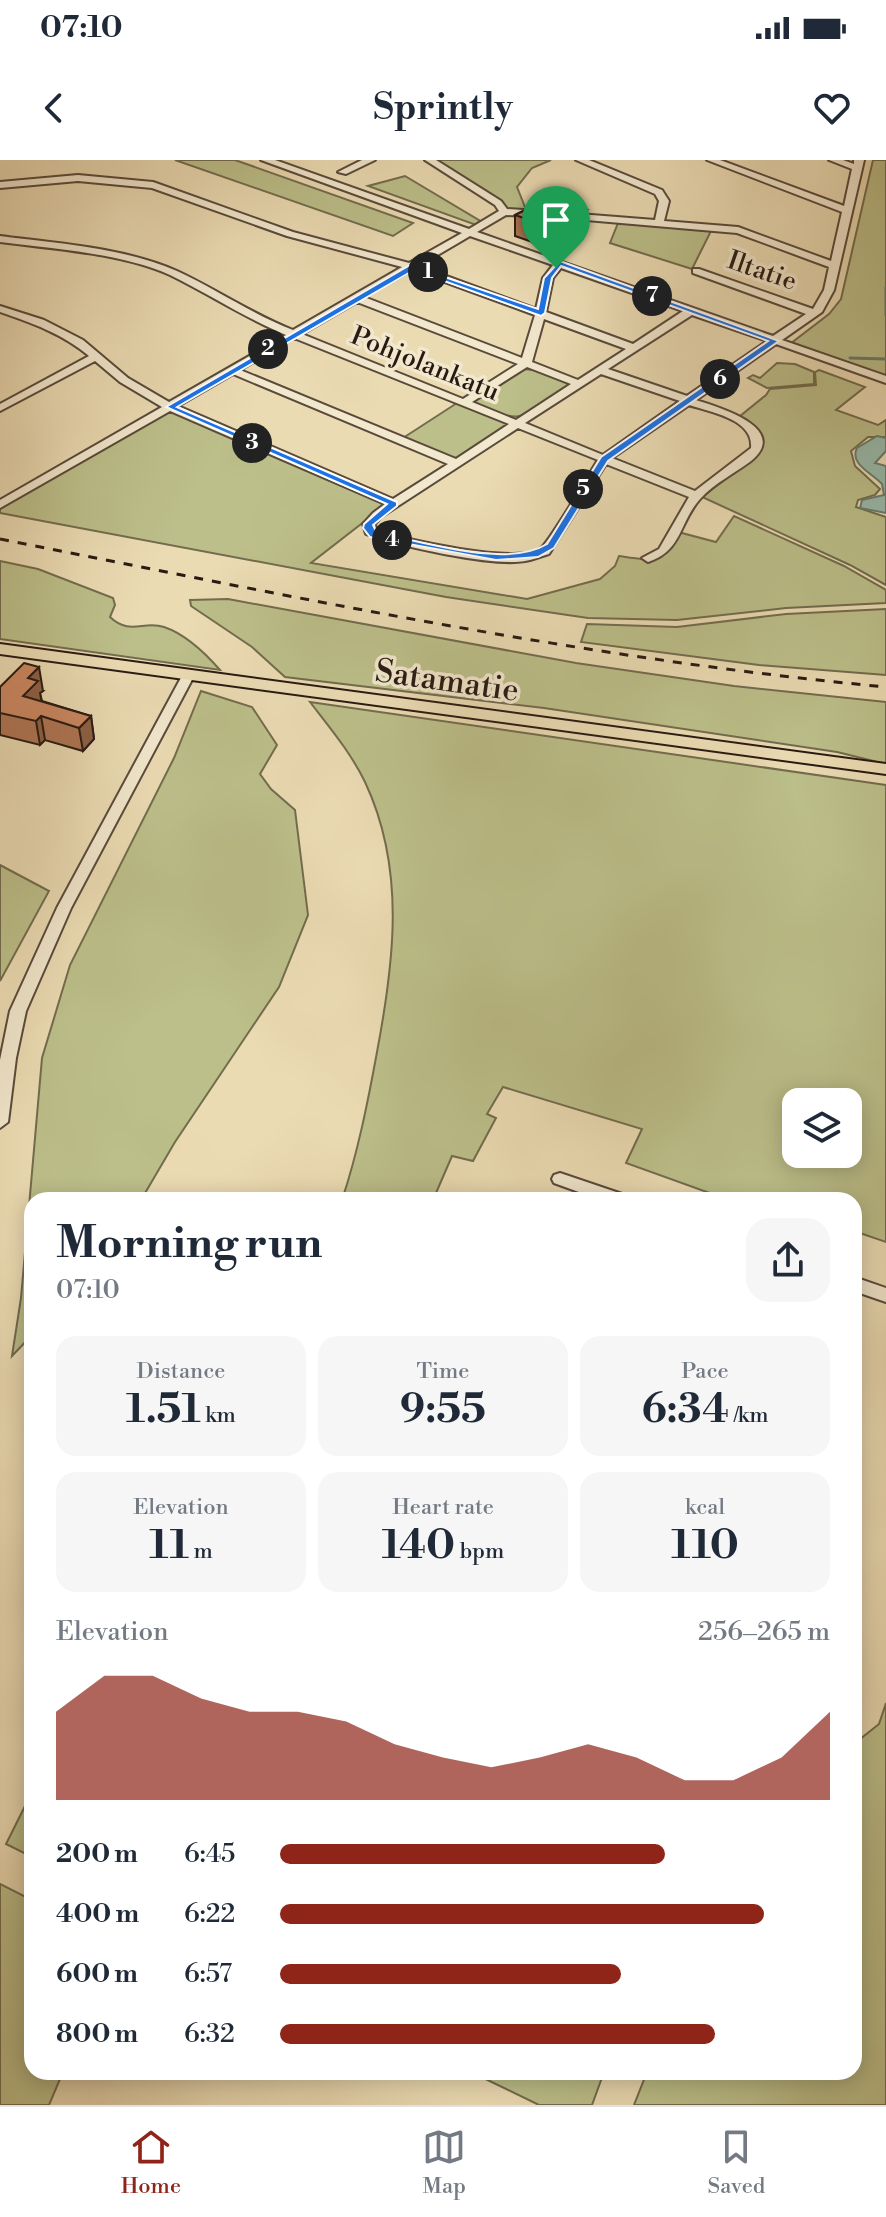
<!DOCTYPE html>
<html lang="en">
<head>
<meta charset="utf-8">
<style>
	:root { --surface:#fff; --page:#f6f6f7; --text:#1f2937; --muted:#747a83; --line:#e0e1e3; --accent:#8f2418 }
	body { margin:0; font-family:"Libre Bodoni",serif; background:var(--page); color:var(--text); height:100vh; display:flex; flex-direction:column; font-size:30px; white-space:nowrap }
	* { box-sizing:border-box; margin:0 }
	p { font-size:26px; color:var(--muted) }
	.icon { flex:none; width:44px; height:44px; fill:none; stroke:currentColor; stroke-width:2; stroke-linecap:round; stroke-linejoin:round }
	.map { position:relative; flex:1; overflow:hidden }
	.panel { position:absolute; left:24px; top:1032px; width:838px; height:888px; display:flex; flex-direction:column; background:var(--surface); border-radius:24px; box-shadow:0 4px 20px #0003 }
	.panel>* { flex:none }
	.buttons { position:absolute; left:782px; top:928px; display:grid; gap:16px }
	.buttons a { display:grid; place-items:center; width:80px; height:80px; border-radius:16px; background:var(--surface); box-shadow:0 4px 20px #0003; font-size:40px }
	.pin { position:absolute; display:grid; place-items:center; width:68px; height:68px; color:#fff; margin:-82px -34px; border-radius:50% 50% 50% 0; rotate:-45deg; box-shadow:0 0 8px #0007 }
	.pin .icon { rotate:45deg }
	.km { position:absolute; width:40px; height:40px; margin:-20px; border-radius:50%; background:#222; color:#fff; font-size:22px; line-height:40px; text-align:center }
	.round { display:grid; place-items:center; flex:none; width:84px; height:84px; border-radius:24px; background:var(--page) }
	.headline { display:flex; align-items:center; justify-content:space-between; height:136px; padding:0 32px }
	h1 { font-size:44px; font-weight:700; line-height:60px }
	.stats { display:grid; grid-template-columns:repeat(3,1fr); gap:12px; height:136px; padding:8px 32px }
	.stats div { display:grid; align-content:center; border-radius:20px; background:var(--page); text-align:center }
	.stats b { font-size:40px; font-weight:700 }
	.stats small { font-size:22px; font-weight:400 }
	.stats p { font-size:22px }
	.chart { height:224px; padding:16px 32px }
	.chart p { display:flex; justify-content:space-between }
	.chart svg { width:100%; height:144px; margin-top:8px; fill:var(--accent); opacity:.7 }
	ul { padding:0 32px; list-style:none; font-size:26px }
	li { display:grid; grid-template-columns:128px 96px 1fr; align-items:center; height:60px }
	li i { height:20px; border-radius:10px; background:var(--accent) }
	.status { display:flex; justify-content:space-between; align-items:center; height:56px; padding:0 40px; background:var(--surface); direction:ltr }
	.status svg { height:22px; fill:currentColor }
	header { display:flex; justify-content:space-between; align-items:center; height:104px; padding:0 32px; background:var(--surface); font-size:36px; font-weight:700 }
	.tab-bar { display:flex; justify-content:space-around; align-items:center; height:112px; border-top:2px solid var(--line); background:var(--surface); font-size:22px; color:var(--muted) }
	.tab-bar a { display:grid; justify-items:center; gap:4px }
	.tab-bar .on { color:var(--accent) }
	.map>svg:first-child { display:block }
</style>
</head>
<body>
<div class="status"><b>07:10</b><svg viewBox="0 0 49 12"><path d="M0 12V9h3v3zM5 12V6h3v6zM10 12V3h3v9zM15 12V0h3v12zM26 1h20v11H26zM47 4h2v5h-2z"/></svg></div>
<header><svg class="icon" aria-label="back" viewBox="0 0 24 24"><path d="M15 5l-7 7 7 7"/></svg>Sprintly<svg class="icon" aria-label="heart" viewBox="0 0 24 24"><path d="M12 20l-8-8c-3-5 5-10 8-4 3-6 11-1 8 4z"/></svg></header>
<div class="map">
<svg width="886" height="1945" viewBox="0 0 886 1945">
	<rect width="100%" height="100%" fill="#ebdbb3"/>
	<filter id="stains"><feTurbulence type="fractalNoise" baseFrequency=".0025" numOctaves="4"/><feColorMatrix values="0 0 0 0 .2 0 0 0 0 .09 0 0 0 0 .02 0 0 0 .5 -.17"/></filter>
	<radialGradient id="worn" r=".72"><stop offset=".6" stop-color="#630" stop-opacity="0"/><stop offset="1" stop-color="#630" stop-opacity=".3"/></radialGradient>
	<g fill="#bcbf8a" stroke="#726c4e" stroke-width="2" fill-rule="evenodd">
		<path d="M 175,0 L 235,0 L 413,63 L 393,76 Z"/>
		<path d="M 436,0 L 551,0 L 532,8 L 517,27 L 527,52 L 509,50 L 496,38 Z"/>
		<path d="M 873,0 L 886,0 L 886,218 L 790,184 L 829,154 L 841,139 Z"/>
		<path d="M 405,16 L 482,62 L 476,65 L 368,26 Z"/>
		<path d="M 618,63 L 712,69 L 692,109 L 610,83 Z"/>
		<path d="M 777,203 L 795,204 L 814,212 L 814,224 L 767,228 L 748,218 L 753,215 L 760,218 Z"/>
		<path d="M 521,209 L 536,210 L 566,222 L 568,227 C 520,258 528,266 472,244 L 472,241 Z"/>
		<path d="M 819,210 L 865,227 L 836,250 L 878,265 L 886,260 L 886,277 L 868,277 L 851,291 L 855,306 L 880,329 L 875,335 L 858,340 L 856,347 L 886,357 L 886,425 L 850,405 L 700,336 L 759,291 L 762,280 L 749,263 L 739,257 L 766,235 L 770,229 L 816,225 L 815,212 Z"/>
		<path d="M 457,243 L 505,262 L 507,267 L 456,300 L 403,278 Z"/>
		<path d="M 171,250 L 381,342 L 383,347 L 311,403 L 527,439 L 600,419 L 615,406 L 619,396 C 653,401 660,404 678,372 L 716,382 L 734,356 L 844,406 L 886,430 L 886,443 L 786,448 L 677,460 L 588,458 L 446,437 L 0,353 L 0,348 Z"/>
		<path d="M 0,401 L 38,409 L 113,438 L 115,445 L 110,457 C 130,476 144,460 164,467 C 185,474 206,494 220,510 L 0,479 Z"/>
		<path d="M 228,439 L 576,503 L 734,526 L 886,542 L 886,604 L 837,592 L 544,548 L 285,517 L 252,487 L 191,446 L 190,440 Z"/>
		<path d="M 886,449 L 886,515 L 759,505 L 581,482 L 587,464 L 677,467 L 786,454 Z"/>
		<path d="M 201,531 L 252,547 L 277,585 L 260,614 L 271,629 L 295,650 L 308,755 L 279,827 L 175,982 L 141,1040 L 32,1040 L 32,1175 L 12,1196 L 21,1138 L 42,898 L 70,805 L 174,598 Z"/>
		<path d="M 310,542 L 886,625 L 886,1082 L 854,1071 L 854,1040 L 729,1040 L 626,1003 L 642,969 L 503,927 L 487,954 L 496,958 L 473,1001 L 452,996 L 433,1040 L 342,1040 C 358,992 368,941 377,892 C 394,802 406,709 365,622 C 351,593 330,568 310,542 ZM 796,942 L 848,942 L 848,994 L 796,994 Z"/>
		<path d="M 0,705 L 49,731 L 0,821 Z"/>
		<path d="M 886,1543 L 886,1945 L 634,1945 L 647,1912 L 854,1912 L 854,1584 L 879,1564 Z"/>
		<path d="M 32,1632 L 32,1697 L 6,1684 Z"/>
		<path d="M 0,1724 L 32,1740 L 32,1912 L 63,1912 L 49,1945 L 0,1945 Z"/>
		<path d="M 471,1912 L 604,1912 L 592,1945 L 539,1945 Z"/>
	</g>
	<path fill="#98bbac" stroke="#6b7b6f" stroke-width="2" d="M 877,276 L 886,278 L 886,291 L 875,303 L 886,306 L 886,353 L 860,348 L 862,340 L 884,335 L 882,324 C 872,313 849,304 857,288 Z"/>
	<g fill="none" stroke-linecap="round" stroke-linejoin="round">
		<g stroke="#6b7b6f" stroke-width="3">
			<path d="M 886,127 L 886,155"/>
			<path d="M 850,198 L 886,199"/>
		</g>
		<defs>
			<g id="minor">
				<path d="M 261,0 L 275,0 L 469,69 L 499,51 L 495,45 L 425,0 L 436,0 L 501,41 L 507,49 L 539,51 L 544,54 L 539,57 L 506,55 L 477,72 L 773,176 L 806,154 L 693,113 L 693,109 L 699,109 L 813,149 L 824,130 L 829,107 L 737,73 L 563,58 L 563,54 L 566,53 L 655,60 L 659,41 L 655,34 L 576,0 L 589,0 L 662,30 L 669,41 L 664,61 L 738,67 L 831,101 L 842,52 L 707,0 L 720,0 L 844,46 L 852,9 L 829,0 L 843,0 L 854,4 L 854,0 L 864,0 L 834,130 L 822,152 L 782,180 L 886,216 L 886,223 L 776,184 L 696,240 C 718,247 791,268 751,301 C 735,313 715,323 701,338 C 679,361 683,391 648,402 L 642,398 L 659,389 L 689,337 L 606,304 L 549,394 C 541,396 533,400 525,401 C 493,407 398,386 366,374 L 363,364 L 373,353 L 385,344 L 170,251 L 0,348 L 0,340 L 162,247 L 120,222 L 95,201 L 0,251 L 0,244 L 89,196 C 63,174 32,163 0,152 L 0,146 L 44,160 L 83,180 L 128,218 L 169,242 L 286,175 C 245,158 209,134 170,115 C 121,93 54,89 0,82 L 0,76 C 55,83 126,88 177,111 C 216,129 252,154 293,170 L 402,107 L 287,76 L 152,28 L 78,21 L 0,28 L 0,22 L 78,15 L 153,22 L 293,72 L 409,103 L 462,73 ZM 470,76 L 553,105 L 543,118 L 536,149 L 419,106 ZM 561,108 L 683,151 L 633,184 L 546,152 L 553,118 ZM 412,110 L 535,155 L 522,198 L 364,137 ZM 357,142 L 518,204 L 463,239 L 302,174 ZM 692,155 L 767,181 L 687,236 L 608,209 ZM 544,159 L 626,189 L 578,220 L 532,202 ZM 294,178 L 509,264 L 456,299 L 240,210 ZM 527,207 L 571,224 L 516,260 L 472,242 ZM 233,214 L 448,304 L 393,339 L 178,246 ZM 601,214 L 680,241 L 603,295 L 525,263 ZM 689,245 C 710,252 754,259 751,288 L 695,331 L 612,298 ZM 518,268 L 598,300 C 588,315 550,382 540,389 C 518,404 403,380 376,370 L 375,364 L 381,357 Z"/>
				<path d="M 362,0 L 375,0 L 346,14 L 338,12 Z"/>
				<path d="M 189,510 L 195,514 L 71,748 L 26,851 L 16,898 L 8,962 L 0,968 L 0,900 L 10,851 L 57,748 L 183,514 Z"/>
				<path d="M 560,1013 L 625,1035 L 627,1040 L 601,1040 L 554,1023 L 552,1019 L 554,1015 Z"/>
				<path d="M 854,1117 L 886,1128 L 886,1142 L 854,1131 Z"/>
			</g>
			<path id="major" d="M 0,484 L 886,604 L 886,614 L 0,494 Z"/>
		</defs>
		<use href="#minor" stroke="#594a3b" stroke-width="4"/>
		<use href="#major" stroke="#281a13" stroke-width="4"/>
		<use href="#minor" fill="#f2e8ce" fill-rule="evenodd"/>
		<use href="#major" fill="#ebdbb3" fill-rule="evenodd"/>
		<path stroke="#281a13" stroke-width="3" stroke-dasharray="9 9" stroke-linecap="butt" d="M 0,379 C 294,437 587,499 886,527"/>
	</g>
	<g fill="#af7554" stroke="#281a13" stroke-width="2">
		<path d="M 546,40 L 586,71 L 570,82 L 546,73 L 532,82 L 515,76 L 515,55 Z"/>
		<path d="M 0,527 L 43,531 L 40,533 L 42,541 L 91,556 L 94,579 L 83,591 L 45,580 L 40,585 L 0,575 Z"/>
	</g>
	<g fill="#8e5f45" stroke="#281a13" stroke-width="2">
		<path d="M 587,50 L 586,71 L 570,82 L 571,60 Z"/>
		<path d="M 547,52 L 546,73 L 532,82 L 532,61 Z"/>
		<path d="M 39,507 L 43,531 L 40,533 L 42,544 L 23,536 L 28,518 Z"/>
		<path d="M 41,556 L 45,580 L 40,585 L 36,561 Z"/>
		<path d="M 91,556 L 94,579 L 83,591 L 79,568 Z"/>
	</g>
	<g fill="#cb8862" stroke="#281a13" stroke-width="2">
		<path d="M 546,40 L 587,50 L 571,60 L 547,52 L 532,61 L 515,55 Z"/>
		<path d="M 24,503 L 39,507 L 28,518 L 38,521 L 23,536 L 91,556 L 79,568 L 41,556 L 36,561 L 0,553 L 0,527 Z"/>
	</g>
	<path fill="#1a73e8" stroke="#fff" stroke-width="2" fill-rule="evenodd" d="M 560,101 L 779,181 L 608,301 L 554,388 L 538,397 L 496,400 L 370,377 L 363,368 L 364,364 L 387,344 L 166,247 L 410,105 L 538,149 L 544,118 ZM 561,106 L 768,181 L 601,297 L 547,384 C 506,409 423,381 377,373 L 373,365 L 397,346 L 397,342 L 177,247 L 414,110 L 541,156 L 545,153 L 552,118 Z"/>
	<g text-anchor="middle" dominant-baseline="central" stroke-width="7" stroke-linejoin="round" paint-order="stroke">
		<g font-size="26" fill="#281a13" stroke="#f2e8ce">
			<text transform="translate(762 111) rotate(19)">Iltatie</text>
			<text transform="translate(425 204) rotate(22)">Pohjolankatu</text>
		</g>
		<g font-size="32" fill="#281a13" stroke="#f2e8ce">
			<text transform="translate(447 521) rotate(8)">Satamatie</text>
		</g>
	</g>
	<rect width="100%" height="100%" filter="url(#stains)"/>
	<rect width="100%" height="100%" fill="url(#worn)"/>
</svg>
<div class="buttons">
<a><svg class="icon" aria-label="layers" viewBox="0 0 24 24"><path d="M12 4l9 5-9 5-9-5zM3 14l9 5 9-5"/></svg></a>
</div>
<div class="pin" style="left:556px;top:108px;background:#1e9e55"><svg class="icon" aria-label="arrive" viewBox="0 0 24 24"><path d="M6 21V4h12l-3 4 3 4H6"/></svg></div>
<b class="km" style="left:428px;top:112px">1</b>
<b class="km" style="left:268px;top:189px">2</b>
<b class="km" style="left:252px;top:283px">3</b>
<b class="km" style="left:392px;top:380px">4</b>
<b class="km" style="left:583px;top:329px">5</b>
<b class="km" style="left:720px;top:219px">6</b>
<b class="km" style="left:652px;top:136px">7</b>
<section class="panel">
<div class="headline"><div><h1>Morning run</h1><p>07:10</p></div><a class="round"><svg class="icon" aria-label="share" viewBox="0 0 24 24"><path d="M12 15V3M7 8l5-5 5 5M5 13v7h14v-7"/></svg></a></div>
<div class="stats">
<div><p>Distance</p><b>1.51<small> km</small></b></div>
<div><p>Time</p><b>9:55</b></div>
<div><p>Pace</p><b>6:34<small> /km</small></b></div>
</div>
<div class="stats">
<div><p>Elevation</p><b>11<small> m</small></b></div>
<div><p>Heart rate</p><b>140<small> bpm</small></b></div>
<div><p>kcal</p><b>110</b></div>
</div>
<div class="chart"><p><span>Elevation</span>256–265 m</p>
<svg viewBox="0 0 160 44" preserveAspectRatio="none"><path d="M0 44V17L10 6L20 6L30 13L40 17L50 17L60 20L70 27L80 31L90 34L100 31L110 27L120 31L130 38L140 38L150 31L160 17V44z"/></svg>
</div>
<ul>
<li><b>200 m</b>6:45<i style="width:70%"></i></li>
<li><b>400 m</b>6:22<i style="width:88%"></i></li>
<li><b>600 m</b>6:57<i style="width:62%"></i></li>
<li><b>800 m</b>6:32<i style="width:79%"></i></li>
</ul>
</section>
</div>
<nav class="tab-bar">
<a class="on"><svg class="icon" aria-label="home" viewBox="0 0 24 24"><path d="M3 11l9-7 9 7M6 9v11h12V9"/></svg>Home</a>
<a><svg class="icon" aria-label="map" viewBox="0 0 24 24"><path d="M3 6l6-2 6 2 6-2v14l-6 2-6-2-6 2zM9 4v14M15 6v14"/></svg>Map</a>
<a><svg class="icon" aria-label="saved" viewBox="0 0 24 24"><path d="M7 4h10v16l-5-4-5 4z"/></svg>Saved</a>
</nav>
</body>
</html>
